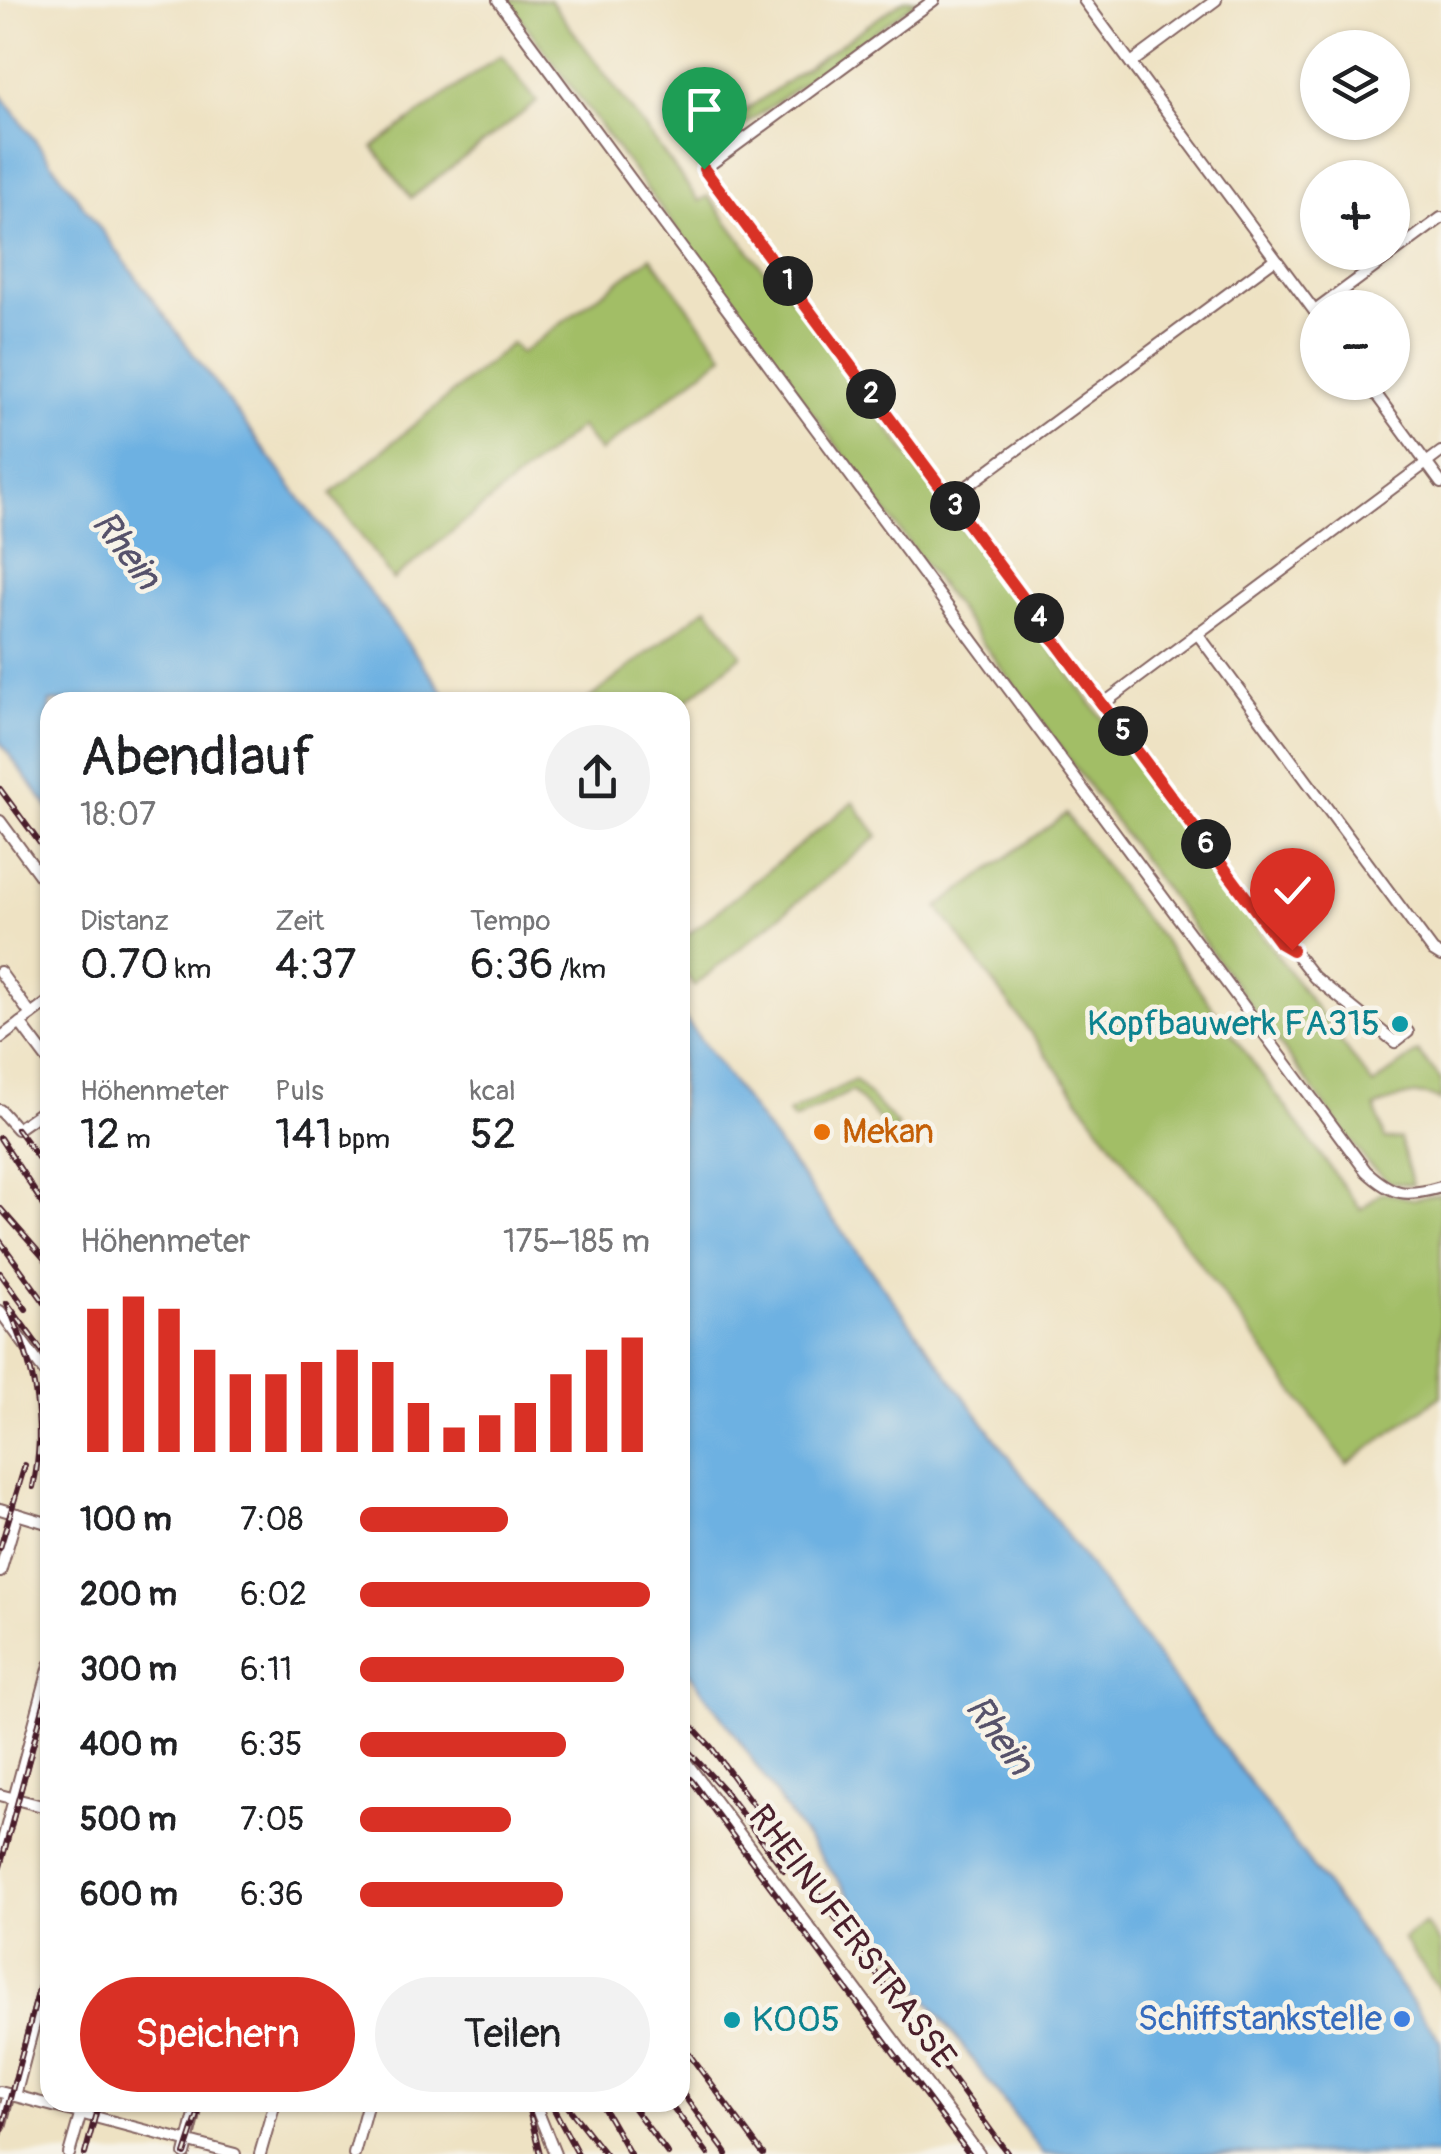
<!DOCTYPE html>
<html lang="de">
<head>
<meta charset="utf-8">
<style>
	:root { --surface:#fff; --page:#f2f2f2; --text:#202124; --muted:#757577; --accent:#d93025 }
	body { margin:0; font-family:Pangolin,sans-serif; background:var(--page); color:var(--text); height:100vh; display:flex; flex-direction:column; font-size:38px; white-space:nowrap }
	* { box-sizing:border-box; margin:0 }
	p { font-size:32px; color:var(--muted) }
	.icon { flex:none; width:55px; height:55px; fill:none; stroke:currentColor; stroke-width:2; stroke-linecap:round; stroke-linejoin:round }
	.map { position:relative; flex:1; overflow:hidden }
	.drawer { position:absolute; left:40px; top:692px; width:650px; height:1420px; display:flex; flex-direction:column; background:var(--surface); border-radius:30px; box-shadow:0 2px 8px #0004 }
	.drawer>* { flex:none }
	.tools { position:absolute; left:1300px; top:30px; display:grid; gap:20px }
	.tools a { display:grid; place-items:center; width:110px; height:110px; border-radius:50%; background:var(--surface); box-shadow:0 2px 8px #0004; font-size:50px }
	.pin { position:absolute; display:grid; place-items:center; width:85px; height:85px; color:#fff; margin:-102px -42px; border-radius:50% 50% 50% 0; rotate:-45deg; box-shadow:0 0 10px #0007 }
	.pin .icon { rotate:45deg }
	.km { position:absolute; width:50px; height:50px; margin:-25px; border-radius:50%; background:#222; color:#fff; font-size:28px; line-height:50px; text-align:center }
	.round { display:grid; place-items:center; flex:none; width:105px; height:105px; border-radius:52px; background:var(--page) }
	.head { display:flex; align-items:center; justify-content:space-between; height:170px; padding:0 40px }
	h1 { font-size:55px; font-weight:600; line-height:75px }
	.stats { display:grid; grid-template-columns:repeat(3,1fr); gap:15px; height:170px; padding:10px 40px }
	.stats div { display:grid; align-content:center }
	.stats b { font-size:42px; font-weight:600 }
	.stats small { font-size:28px; font-weight:400 }
	.stats p { font-size:28px }
	.chart { height:280px; padding:20px 40px }
	.chart p { display:flex; justify-content:space-between }
	.chart svg { width:100%; height:180px; margin-top:10px; stroke:var(--accent); stroke-width:6 }
	.primary-button { display:flex; gap:20px; margin-top:auto; padding:20px 40px }
	.primary-button a { flex:1; height:115px; border-radius:60px; background:var(--accent); color:#fff; font-size:40px; font-weight:600; line-height:115px; text-align:center }
	.primary-button a+a { background:var(--page); color:var(--text) }
	ul { padding:0 40px; list-style:none; font-size:32px }
	li { display:grid; grid-template-columns:160px 120px 1fr; align-items:center; height:75px }
	li i { height:25px; border-radius:12px; background:var(--accent) }
	.map>svg:first-child { display:block }
</style>
</head>
<body>
<div class="map">
<svg width="1441" height="2154" viewBox="0 0 1441 2154">
	<rect width="100%" height="100%" fill="#f7f3e8"/>
	<filter id="ink" filterUnits="userSpaceOnUse"><feTurbulence type="fractalNoise" baseFrequency=".01" numOctaves="2"/><feDisplacementMap in="SourceGraphic" scale="20" xChannelSelector="R" yChannelSelector="G"/><feConvolveMatrix kernelMatrix="1 2 1 2 8 2 1 2 1" color-interpolation-filters="sRGB"/></filter>
	<filter id="wash" filterUnits="userSpaceOnUse"><feTurbulence type="fractalNoise" baseFrequency=".0048" numOctaves="4" result="noise"/><feDisplacementMap in="SourceGraphic" scale="40" xChannelSelector="R" yChannelSelector="G"/><feGaussianBlur stdDeviation="2.25" result="paint"/><feColorMatrix in="noise" values="0 0 0 0 0 0 0 0 0 0 0 0 0 0 0 0 0 1.4 0 .05"/><feComposite in="paint" operator="in"/></filter>
	<g filter="url(#wash)">
		<rect width="100%" height="100%" fill="#eee2c3"/>
		<g fill="#a2be66" stroke="#766e48" stroke-width="2.5">
			<path d="M 507,0 L 550,0 L 699,201 L 708,196 L 767,274 L 772,271 L 1373,1085 L 1418,1052 L 1441,1080 L 1441,1101 C 1421,1087 1397,1099 1375,1107 L 1385,1139 L 1400,1139 L 1413,1185 L 1389,1182 L 1368,1164 Z"/>
			<path d="M 904,0 L 919,0 L 714,147 L 707,137 Z"/>
			<path d="M 501,55 L 537,102 L 411,198 L 373,147 Z"/>
			<path d="M 651,257 L 724,355 L 600,452 L 580,427 L 393,580 L 331,494 L 512,343 L 520,354 Z"/>
			<path d="M 707,607 L 742,655 L 680,706 L 680,702 L 585,702 Z"/>
			<path d="M 853,802 L 878,836 L 694,986 L 680,966 L 680,941 Z"/>
			<path d="M 1066,814 L 1135,907 L 1164,941 L 1361,1210 L 1382,1192 L 1414,1199 L 1441,1194 L 1441,1396 L 1347,1464 L 938,907 Z"/>
			<path d="M 855,1080 L 898,1126 L 891,1133 L 852,1091 L 794,1120 L 788,1113 Z"/>
			<path d="M 1425,1923 L 1441,1945 L 1441,1992 L 1403,1939 Z"/>
		</g>
		<g fill="#6db1e2" stroke="#5c6886" stroke-width="2.5">
			<path d="M 0,93 L 451,702 L 50,702 L 50,810 L 0,742 Z"/>
			<path d="M 680,1012 L 1441,2041 L 1441,2154 L 1043,2154 L 788,1813 L 739,1740 L 680,1660 Z"/>
		</g>
	</g>
	<g filter="url(#ink)">
		<g fill="none" stroke-linecap="round" stroke-linejoin="round">
			<defs>
				<g id="minor">
					<path d="M 498,0 L 1366,1171 C 1393,1196 1406,1197 1441,1187"/>
					<path d="M 934,0 L 704,169 L 1279,943 L 1292,949 L 1314,977 L 1395,1042 L 1408,1032"/>
					<path d="M 1084,0 L 1318,316"/>
					<path d="M 1131,63 L 1216,0"/>
					<path d="M 1319,308 L 1441,218"/>
					<path d="M 1367,382 L 1441,483"/>
					<path d="M 950,499 L 1275,259"/>
					<path d="M 1197,633 L 1433,951 L 1441,956"/>
					<path d="M 1103,704 L 1441,452"/>
					<path d="M 0,821 L 50,889"/>
					<path d="M 0,972 L 31,1015"/>
					<path d="M 20,1023 L 50,1063"/>
					<path d="M 0,1038 L 50,1001"/>
					<path d="M 0,1110 L 17,1129 L 50,1106"/>
					<path d="M 0,1311 L 50,1379"/>
					<path d="M 0,1509 L 50,1524"/>
					<path d="M 0,1572 L 17,1514"/>
					<path d="M 680,1754 L 979,2154"/>
					<path d="M 0,1795 L 50,1808"/>
					<path d="M 680,1828 L 680,1841"/>
					<path d="M 0,1851 L 50,1665"/>
					<path d="M 0,2092 L 235,2154"/>
					<path d="M 15,2096 L 50,1963"/>
					<path d="M 534,2102 L 555,2154"/>
					<path d="M 0,2127 L 9,2094"/>
					<path d="M 69,2154 L 84,2102"/>
					<path d="M 185,2154 L 198,2102"/>
					<path d="M 260,2154 L 275,2102"/>
					<path d="M 354,2154 L 368,2102"/>
				</g>
			</defs>
			<use href="#minor" stroke="#836360" stroke-width="14"/>
			<use href="#minor" stroke="#fff" stroke-width="10"/>
			<defs>
				<g id="rail">
					<path d="M 0,789 L 50,857"/>
					<path d="M 17,1129 L 39,1159"/>
					<path d="M 0,1138 L 50,1215"/>
					<path d="M 0,1208 L 50,1265"/>
					<path d="M 0,1241 L 50,1310"/>
					<path d="M 0,1273 L 26,1309"/>
					<path d="M 33,1487 C 48,1422 33,1363 7,1303 L 50,1362"/>
					<path d="M 0,1548 L 25,1465"/>
					<path d="M 680,1713 L 711,1747 L 1008,2154"/>
					<path d="M 680,1742 L 724,1790 L 784,1870"/>
					<path d="M 680,1769 L 692,1781 L 969,2154"/>
					<path d="M 0,1867 L 50,1682"/>
					<path d="M 680,2042 L 763,2154"/>
					<path d="M 680,2090 L 727,2154"/>
					<path d="M 527,2102 L 540,2154"/>
					<path d="M 550,2102 L 578,2154"/>
					<path d="M 564,2102 L 605,2154"/>
					<path d="M 600,2102 L 630,2154"/>
					<path d="M 629,2102 L 668,2154"/>
					<path d="M 669,2102 L 708,2154"/>
					<path d="M 0,2136 L 50,1948"/>
					<path d="M 85,2154 L 99,2102"/>
					<path d="M 185,2154 L 202,2102"/>
				</g>
			</defs>
			<use href="#rail" stroke="#4a1f2b" stroke-width="6"/>
			<use href="#rail" stroke="#f7f3e8" stroke-width="2.5" stroke-dasharray="8" stroke-linecap="butt"/>
		</g>
	</g>
	<g fill="none" stroke-linecap="round" stroke-linejoin="round" filter="url(#ink)">
		<defs>
			<path id="route" d="M 704,169 L 1280,943 L 1292,950"/>
		</defs>
		<use href="#route" stroke="#fff" stroke-width="20"/>
		<use href="#route" stroke="#d93025" stroke-width="12"/>
	</g>
	<g fill="#0f9aa8" stroke="#f7f3e8" stroke-width="4">
		<circle cx="1400" cy="1024" r="10"/>
		<circle cx="732" cy="2020" r="10"/>
	</g>
	<circle fill="#e8710a" stroke="#f7f3e8" stroke-width="4" cx="822" cy="1132" r="10"/>
	<circle fill="#3f7fe0" stroke="#f7f3e8" stroke-width="4" cx="1402" cy="2019" r="10"/>
	<g text-anchor="middle" dominant-baseline="central" stroke-width="9" stroke-linejoin="round" paint-order="stroke">
		<g font-size="35" fill="#0d838f" stroke="#f7f3e8" text-anchor="end">
			<text x="1380" y="1024">Kopfbauwerk FA315</text>
			<text x="752" y="2020" text-anchor="start">K005</text>
		</g>
		<g font-size="35" fill="#c56008" stroke="#f7f3e8" text-anchor="start">
			<text x="842" y="1132">Mekan</text>
		</g>
		<g font-size="35" fill="#4a1f2b" stroke="#f7f3e8">
			<text transform="translate(852 1937) rotate(53)">RHEINUFERSTRASSE</text>
		</g>
		<g font-size="35" fill="#366cbe" stroke="#f7f3e8" text-anchor="end">
			<text x="1382" y="2019">Schiffstankstelle</text>
		</g>
		<g font-size="38" font-style="italic" fill="#56526b" stroke="#f7f3e8">
			<text transform="translate(126 550) rotate(53)">Rhein</text>
			<text transform="translate(999 1735) rotate(54)">Rhein</text>
		</g>
	</g>
</svg>
<div class="tools">
<a><svg class="icon" aria-label="layers" viewBox="0 0 24 24"><path d="M12 4l9 5-9 5-9-5zM3 14l9 5 9-5"/></svg></a>
<a>+</a>
<a>−</a>
</div>
<div class="pin" style="left:704px;top:169px;background:#1e9e55"><svg class="icon" aria-label="arrive" viewBox="0 0 24 24"><path d="M6 21V4h12l-3 4 3 4H6"/></svg></div>
<div class="pin" style="left:1292px;top:950px;background:#d93025"><svg class="icon" aria-label="check" viewBox="0 0 24 24"><path d="M5 12l5 5 9-10"/></svg></div>
<b class="km" style="left:788px;top:281px">1</b>
<b class="km" style="left:871px;top:394px">2</b>
<b class="km" style="left:955px;top:506px">3</b>
<b class="km" style="left:1039px;top:618px">4</b>
<b class="km" style="left:1123px;top:731px">5</b>
<b class="km" style="left:1206px;top:844px">6</b>
<section class="drawer">
<div class="head"><div><h1>Abendlauf</h1><p>18:07</p></div><a class="round"><svg class="icon" aria-label="share" viewBox="0 0 24 24"><path d="M12 15V3M7 8l5-5 5 5M5 13v7h14v-7"/></svg></a></div>
<div class="stats">
<div><p>Distanz</p><b>0.70<small> km</small></b></div>
<div><p>Zeit</p><b>4:37</b></div>
<div><p>Tempo</p><b>6:36<small> /km</small></b></div>
</div>
<div class="stats">
<div><p>Höhenmeter</p><b>12<small> m</small></b></div>
<div><p>Puls</p><b>141<small> bpm</small></b></div>
<div><p>kcal</p><b>52</b></div>
</div>
<div class="chart"><p><span>Höhenmeter</span>175–185 m</p>
<svg viewBox="0 0 160 44" preserveAspectRatio="none"><path d="M5 44V9M15 44V6M25 44V9M35 44V19M45 44V25M55 44V25M65 44V22M75 44V19M85 44V22M95 44V32M105 44V38M115 44V35M125 44V32M135 44V25M145 44V19M155 44V16"/></svg>
</div>
<ul>
<li><b>100 m</b>7:08<i style="width:51%"></i></li>
<li><b>200 m</b>6:02<i style="width:100%"></i></li>
<li><b>300 m</b>6:11<i style="width:91%"></i></li>
<li><b>400 m</b>6:35<i style="width:71%"></i></li>
<li><b>500 m</b>7:05<i style="width:52%"></i></li>
<li><b>600 m</b>6:36<i style="width:70%"></i></li>
</ul>
<div class="primary-button"><a>Speichern</a><a>Teilen</a></div>
</section>
</div>
</body>
</html>
